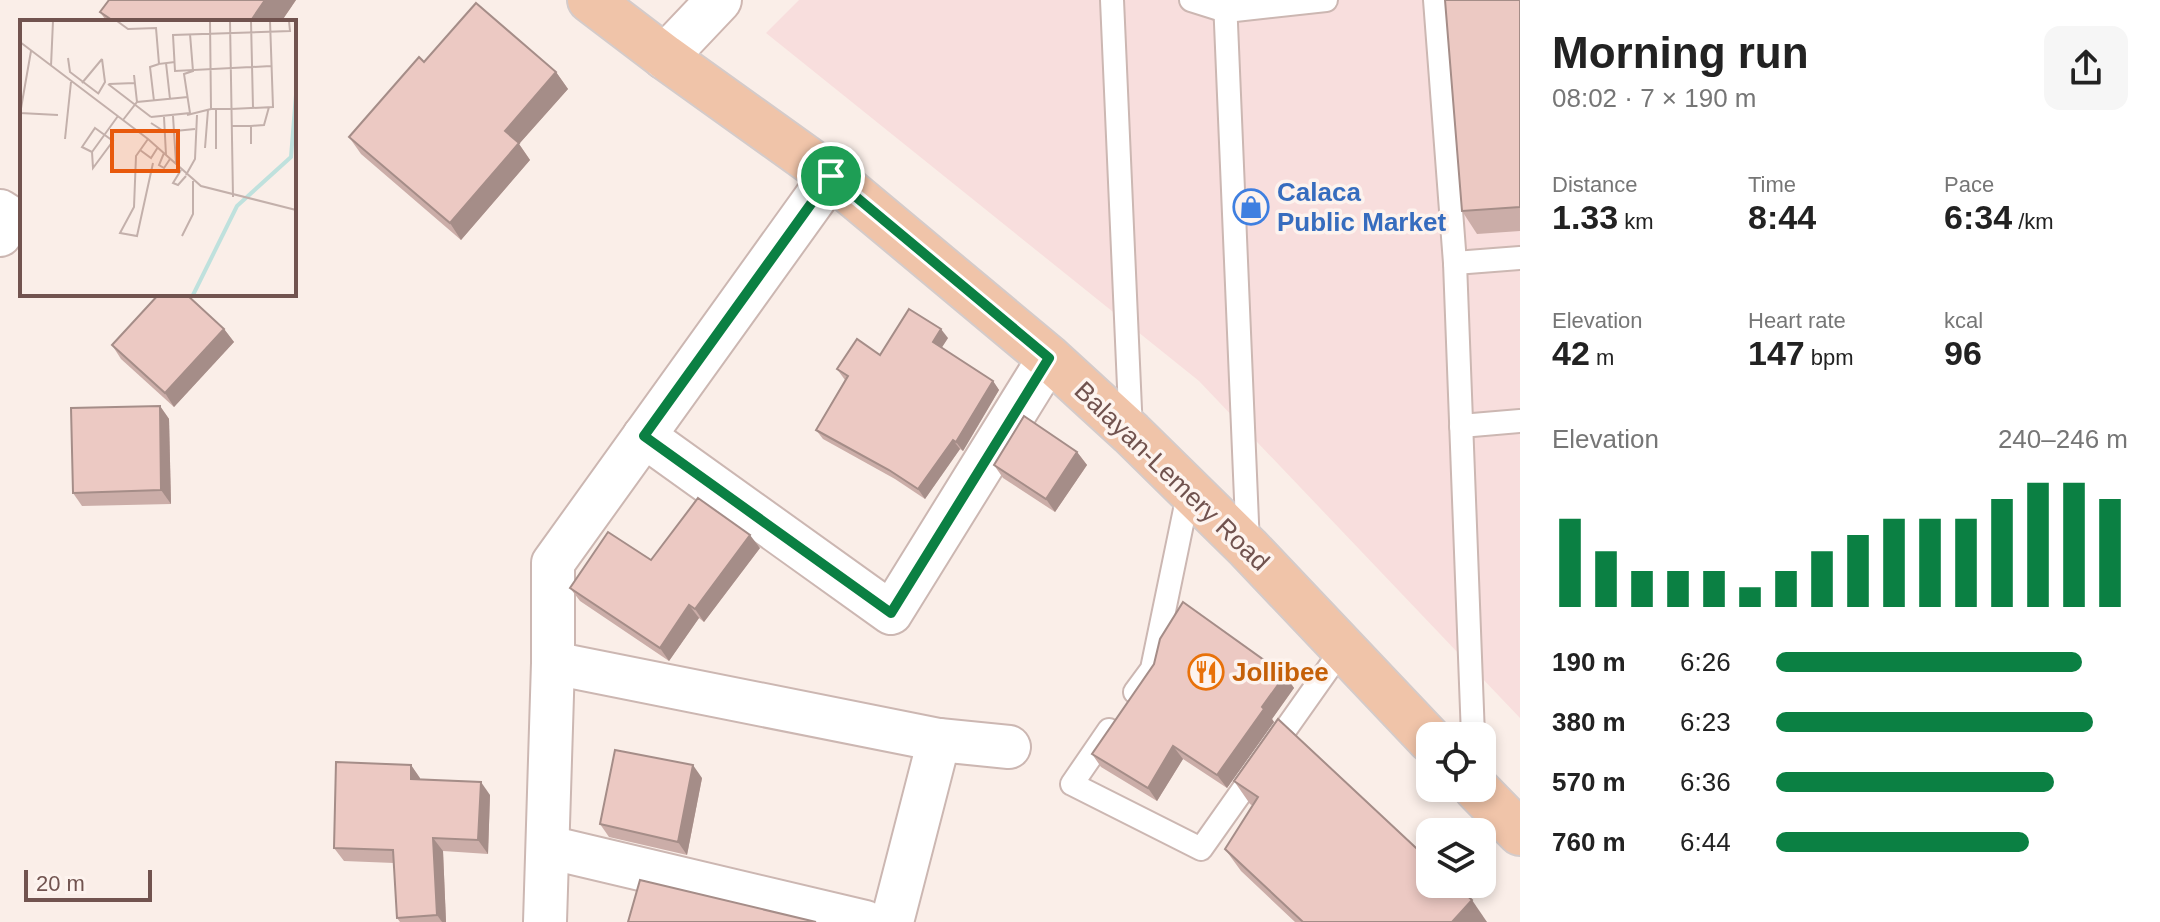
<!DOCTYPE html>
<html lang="en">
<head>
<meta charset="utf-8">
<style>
	:root { --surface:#fff; --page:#f6f6f6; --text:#222; --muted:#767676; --accent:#0b8043 }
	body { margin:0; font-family:Arial,sans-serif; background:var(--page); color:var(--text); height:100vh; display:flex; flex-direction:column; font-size:30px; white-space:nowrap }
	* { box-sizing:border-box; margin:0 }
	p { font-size:26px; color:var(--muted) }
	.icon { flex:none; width:44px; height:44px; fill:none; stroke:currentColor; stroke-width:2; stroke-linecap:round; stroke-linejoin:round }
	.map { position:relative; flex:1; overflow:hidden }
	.side { display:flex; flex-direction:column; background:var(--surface); width:640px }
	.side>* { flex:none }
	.tools { position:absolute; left:1416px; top:722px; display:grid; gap:16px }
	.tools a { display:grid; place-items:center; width:80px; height:80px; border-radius:16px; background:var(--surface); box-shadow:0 4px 12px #0003; font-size:40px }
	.scale { position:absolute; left:24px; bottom:20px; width:128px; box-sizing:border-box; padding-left:8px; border:4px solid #71534f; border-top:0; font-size:22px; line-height:28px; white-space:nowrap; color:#71534f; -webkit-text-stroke:6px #fdf3ee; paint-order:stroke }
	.pin { position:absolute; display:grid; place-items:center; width:68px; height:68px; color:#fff; margin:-34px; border:4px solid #fff; border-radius:50%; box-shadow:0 2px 8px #0007 }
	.round { display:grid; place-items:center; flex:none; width:84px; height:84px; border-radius:16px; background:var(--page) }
	.head { display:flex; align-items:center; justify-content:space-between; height:136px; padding:0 32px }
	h1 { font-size:44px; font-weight:600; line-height:60px }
	.figures { display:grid; grid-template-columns:repeat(3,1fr); gap:12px; height:136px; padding:8px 32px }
	.figures div { display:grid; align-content:center }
	.figures b { font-size:34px; font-weight:600 }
	.figures small { font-size:22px; font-weight:400 }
	.figures p { font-size:22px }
	.chart { height:224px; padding:16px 32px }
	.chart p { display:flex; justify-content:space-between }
	.chart svg { width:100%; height:144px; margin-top:8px; stroke:var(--accent); stroke-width:6 }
	ul { padding:0 32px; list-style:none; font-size:26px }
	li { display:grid; grid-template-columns:128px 96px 1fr; align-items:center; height:60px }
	li i { height:20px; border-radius:10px; background:var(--accent) }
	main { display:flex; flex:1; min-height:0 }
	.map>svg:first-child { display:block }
</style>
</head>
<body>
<main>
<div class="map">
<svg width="1520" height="922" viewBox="0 0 1520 922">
	<rect width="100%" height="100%" fill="#faeee8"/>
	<path fill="#f8dedd" d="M 799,0 L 1520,0 L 1520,718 L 1199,381 L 766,33 Z"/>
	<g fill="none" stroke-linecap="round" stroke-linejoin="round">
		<defs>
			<g id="lane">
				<path d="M 1112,0 L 1131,432"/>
				<path d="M 1191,0 L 1226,11 L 1326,0"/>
				<path d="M 1225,0 L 1248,546"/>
				<path d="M 1435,0 L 1455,263 L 1473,736"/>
				<path d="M 1455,263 L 1520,258"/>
				<path d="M 1461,426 L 1520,421"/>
				<path d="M 1135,692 L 1152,669 L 1189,490"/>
				<path d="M 1109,730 L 1072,784 L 1201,849 L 1343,648"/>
			</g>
			<g id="street">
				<path d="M 0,211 L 11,218 L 0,235"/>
				<path d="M 644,436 L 891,613 L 1049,358"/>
				<path d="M 553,663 L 939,740 L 1009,747"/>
				<path d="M 548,847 L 865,922"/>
				<path d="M 545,922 L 553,663 L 553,563 L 831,176"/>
				<path d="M 892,922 L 939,740"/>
			</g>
			<path id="secondary" d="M 665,57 L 719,0"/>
			<g id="primary">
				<path d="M 590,0 L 665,57 L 831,176 L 1049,358 L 1131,433 L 1248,548 L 1430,740"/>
				<path d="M 1476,788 L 1520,833"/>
			</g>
		</defs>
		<use href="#lane" stroke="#ccb7b2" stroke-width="26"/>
		<use href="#street" stroke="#ccb7b2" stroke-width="46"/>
		<use href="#secondary" stroke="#ceb6b0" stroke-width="48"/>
		<use href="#primary" stroke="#d4cbca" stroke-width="48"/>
		<use href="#lane" stroke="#fff" stroke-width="22"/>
		<use href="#street" stroke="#fff" stroke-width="42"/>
		<use href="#secondary" stroke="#fff" stroke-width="44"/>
		<use href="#primary" stroke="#f0c4a9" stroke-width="44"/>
	</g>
	<g fill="#cbada8">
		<path d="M 109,0 L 296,0 L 281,22 L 107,22 L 100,12 Z"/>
		<path d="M 1520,0 L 1520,231 L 1477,234 L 1462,211 Z"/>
		<path d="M 424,62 L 556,72 L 568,89 L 519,144 L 530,160 L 461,240 L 361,154 L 349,137 Z"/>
		<path d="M 224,329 L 234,342 L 174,407 L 121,359 L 112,345 Z"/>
		<path d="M 948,338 L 941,348 L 993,381 L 999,390 L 963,451 L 960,449 L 925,499 L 895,479 L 823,439 L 816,430 L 845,380 L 837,369 Z"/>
		<path d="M 160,406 L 169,419 L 171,504 L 82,506 L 73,493 Z"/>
		<path d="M 1077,452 L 1087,465 L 1055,512 L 1003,478 L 994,465 Z"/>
		<path d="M 760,548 L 704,622 L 699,618 L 669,661 L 580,601 L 570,588 L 651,560 Z"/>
		<path d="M 1285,675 L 1294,688 L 1272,719 L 1274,722 L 1227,788 L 1183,759 L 1157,801 L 1101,767 L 1092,754 Z"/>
		<path d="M 411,765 L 420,779 L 490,795 L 488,854 L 443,851 L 446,922 L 400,922 L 397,918 L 394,863 L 344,861 L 334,848 Z"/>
		<path d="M 702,778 L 687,855 L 609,837 L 600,824 Z"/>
		<path d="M 1234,781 L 1487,922 L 1295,922 L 1241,871 L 1225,849 L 1253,806 L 1250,804 Z"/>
	</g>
	<g fill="#a58d88">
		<path d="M 265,0 L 296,0 L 281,22 L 250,22 Z"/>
		<path d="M 556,72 L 568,89 L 519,144 L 530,160 L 461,240 L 450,223 L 505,131 Z"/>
		<path d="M 224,329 L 234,342 L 174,407 L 165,393 Z"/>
		<path d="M 941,329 L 948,338 L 939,352 L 933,342 Z"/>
		<path d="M 993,381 L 999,390 L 963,451 L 956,442 Z"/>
		<path d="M 160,406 L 169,419 L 171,504 L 161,490 Z"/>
		<path d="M 953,440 L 960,449 L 925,499 L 918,489 Z"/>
		<path d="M 1077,452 L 1087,465 L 1055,512 L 1046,499 Z"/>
		<path d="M 750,535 L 760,548 L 704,622 L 695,609 Z"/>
		<path d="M 689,605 L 699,618 L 669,661 L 660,648 Z"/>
		<path d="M 1285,675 L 1294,688 L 1272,719 L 1274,722 L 1227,788 L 1217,775 L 1262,707 Z"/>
		<path d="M 1173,746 L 1183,759 L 1157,801 L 1148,788 Z"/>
		<path d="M 411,765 L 420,778 L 420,792 L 411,779 Z"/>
		<path d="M 693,765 L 702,778 L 687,855 L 678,842 Z"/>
		<path d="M 481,782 L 490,795 L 488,854 L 478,840 Z"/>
		<path d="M 433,838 L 443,851 L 446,922 L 442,922 L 437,915 Z"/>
		<path d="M 1472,900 L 1487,922 L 1452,922 Z"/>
	</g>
	<g fill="#ecc9c3" stroke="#a58d88" stroke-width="2">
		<path d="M 109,0 L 265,0 L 250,22 L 115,22 L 100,12 Z"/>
		<path d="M 1445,0 L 1520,0 L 1520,207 L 1462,211 Z"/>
		<path d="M 476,3 L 556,72 L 505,131 L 519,143 L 450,223 L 349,137 L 419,57 L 424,62 Z"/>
		<path d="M 159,294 L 186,294 L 224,329 L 165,393 L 112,345 Z"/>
		<path d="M 909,309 L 941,329 L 933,342 L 993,381 L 956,442 L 953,440 L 918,489 L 889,470 L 816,430 L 848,376 L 837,369 L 857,339 L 880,355 Z"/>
		<path d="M 160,406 L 161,490 L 73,493 L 71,408 Z"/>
		<path d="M 1024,416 L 1077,452 L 1046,499 L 994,465 Z"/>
		<path d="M 698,498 L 750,535 L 695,609 L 689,605 L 660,648 L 570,588 L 608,532 L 651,560 Z"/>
		<path d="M 1183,602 L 1285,675 L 1262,707 L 1264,709 L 1217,775 L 1173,746 L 1148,788 L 1092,754 L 1154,664 L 1160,639 Z"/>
		<path d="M 1278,719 L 1430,861 L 1430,884 L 1454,884 L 1472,900 L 1452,922 L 1303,922 L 1225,849 L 1258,797 L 1234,781 Z"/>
		<path d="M 615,750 L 693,765 L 678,842 L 600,824 Z"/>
		<path d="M 336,762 L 411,765 L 411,779 L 481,782 L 478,840 L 433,838 L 437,915 L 397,918 L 393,850 L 334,848 Z"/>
		<path d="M 640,880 L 816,922 L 628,922 Z"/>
	</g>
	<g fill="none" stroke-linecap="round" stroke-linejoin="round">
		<defs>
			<path id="route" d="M 831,176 L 1049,358 L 891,613 L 644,436 Z"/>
		</defs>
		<use href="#route" stroke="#fff" stroke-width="16"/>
		<use href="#route" stroke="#0b8043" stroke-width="10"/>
	</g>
	<defs>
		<symbol id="shop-ring" viewBox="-11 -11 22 22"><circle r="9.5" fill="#fdf3ee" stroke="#3f7fe0" stroke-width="1.5"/><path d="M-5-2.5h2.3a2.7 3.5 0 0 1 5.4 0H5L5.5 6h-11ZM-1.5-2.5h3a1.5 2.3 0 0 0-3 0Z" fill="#3f7fe0"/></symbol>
		<symbol id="restaurant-ring" viewBox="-11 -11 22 22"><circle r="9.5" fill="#fdf3ee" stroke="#e8710a" stroke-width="1.5"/><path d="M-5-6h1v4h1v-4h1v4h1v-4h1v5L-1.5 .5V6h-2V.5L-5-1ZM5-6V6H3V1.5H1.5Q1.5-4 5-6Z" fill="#e8710a"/></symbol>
	</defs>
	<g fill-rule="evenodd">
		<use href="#shop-ring" x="1231" y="187" width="40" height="40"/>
		<use href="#restaurant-ring" x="1186" y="652" width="40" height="40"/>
	</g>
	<g text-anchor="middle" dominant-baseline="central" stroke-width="7" stroke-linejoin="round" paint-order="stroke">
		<g font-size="26" font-weight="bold" fill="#366cbe" stroke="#fdf3ee" text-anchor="start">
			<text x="1277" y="192">Calaca<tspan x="1277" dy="30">Public Market</tspan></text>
		</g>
		<g font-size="26" fill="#71534f" stroke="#fdf3ee">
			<text transform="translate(1172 476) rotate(44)">Balayan-Lemery Road</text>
		</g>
		<g font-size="26" font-weight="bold" fill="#c56008" stroke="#fdf3ee" text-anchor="start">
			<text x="1232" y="672">Jollibee</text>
		</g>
	</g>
	<g transform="translate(20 20)">
		<rect width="276" height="276" fill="#faeee8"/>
		<path fill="none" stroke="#bfe1dd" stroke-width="4" d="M 173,275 L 217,186 L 271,137 L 276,75"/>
		<path fill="none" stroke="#c3b0ab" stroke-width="2" d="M 33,1 L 58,1M 97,1 L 108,9 L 136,8 L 139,44 L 155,42M 190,1 L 191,89 L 211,89M 210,1 L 213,177M 231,1 L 233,88M 0,22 L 128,119 L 181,166 L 276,190M 48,38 L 50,52 L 79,74M 146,43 L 150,79M 31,46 L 33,1M 251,46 L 155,51 L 153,15 L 270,11 L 269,1M 114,55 L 117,82M 62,63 L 82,39M 88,64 L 131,97M 89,64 L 115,63M 78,74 L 85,62 L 82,39M 134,81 L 130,47 L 139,44M 211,89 L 253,87 L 250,1M 0,93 L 38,95M 0,94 L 11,31M 167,95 L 191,89M 153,96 L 156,143M 131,97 L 170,93 L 164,54 L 173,51 L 170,14M 144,97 L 146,135M 103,100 L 117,82 L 168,77M 131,103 L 145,112 L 175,109M 212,106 L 231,106 L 231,124M 231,106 L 244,105 L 249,87M 75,108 L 93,121 L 73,148 L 72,132 L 62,127 ZM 45,119 L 51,62M 128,119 L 116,136 L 114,187 L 100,213 L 117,216 L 133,143M 185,128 L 188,90M 196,129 L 196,89M 120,130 L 131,138 L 138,127M 72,132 L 98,96M 144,133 L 139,145 L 144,148 L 150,139M 161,150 L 153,163 L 158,165 L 166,156M 166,155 L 175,139 L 177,95M 162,216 L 173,194 L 173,161"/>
		<path fill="#e8590c" fill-opacity="0.15" stroke="#e8590c" stroke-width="4" d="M 92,111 L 158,111 L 158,151 L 92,151 Z"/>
		<rect width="276" height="276" fill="none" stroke="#71534f" stroke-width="4"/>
	</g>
</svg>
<div class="tools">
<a><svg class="icon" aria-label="locate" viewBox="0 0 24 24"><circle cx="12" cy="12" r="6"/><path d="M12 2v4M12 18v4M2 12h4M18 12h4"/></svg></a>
<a><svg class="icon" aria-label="layers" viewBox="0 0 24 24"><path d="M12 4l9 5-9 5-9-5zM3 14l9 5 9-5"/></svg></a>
</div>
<div class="scale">20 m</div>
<div class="pin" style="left:831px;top:176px;background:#1e9e55"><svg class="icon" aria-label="arrive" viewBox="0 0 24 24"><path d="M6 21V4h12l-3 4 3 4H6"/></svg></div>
</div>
<section class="side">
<div class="head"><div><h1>Morning run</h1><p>08:02 · 7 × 190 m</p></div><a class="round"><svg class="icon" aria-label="share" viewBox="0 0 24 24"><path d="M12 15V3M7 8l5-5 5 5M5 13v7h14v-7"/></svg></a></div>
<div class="figures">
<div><p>Distance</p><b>1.33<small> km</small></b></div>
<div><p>Time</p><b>8:44</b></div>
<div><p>Pace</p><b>6:34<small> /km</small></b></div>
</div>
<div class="figures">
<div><p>Elevation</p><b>42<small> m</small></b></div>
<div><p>Heart rate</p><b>147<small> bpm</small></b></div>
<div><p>kcal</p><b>96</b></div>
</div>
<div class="chart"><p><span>Elevation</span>240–246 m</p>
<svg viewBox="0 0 160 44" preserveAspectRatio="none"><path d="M5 44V17M15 44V27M25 44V33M35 44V33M45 44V33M55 44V38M65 44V33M75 44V27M85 44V22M95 44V17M105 44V17M115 44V17M125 44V11M135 44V6M145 44V6M155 44V11"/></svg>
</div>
<ul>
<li><b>190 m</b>6:26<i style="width:87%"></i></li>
<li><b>380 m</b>6:23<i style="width:90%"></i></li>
<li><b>570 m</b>6:36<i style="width:79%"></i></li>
<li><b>760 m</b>6:44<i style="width:72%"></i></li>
</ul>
</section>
</main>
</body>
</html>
